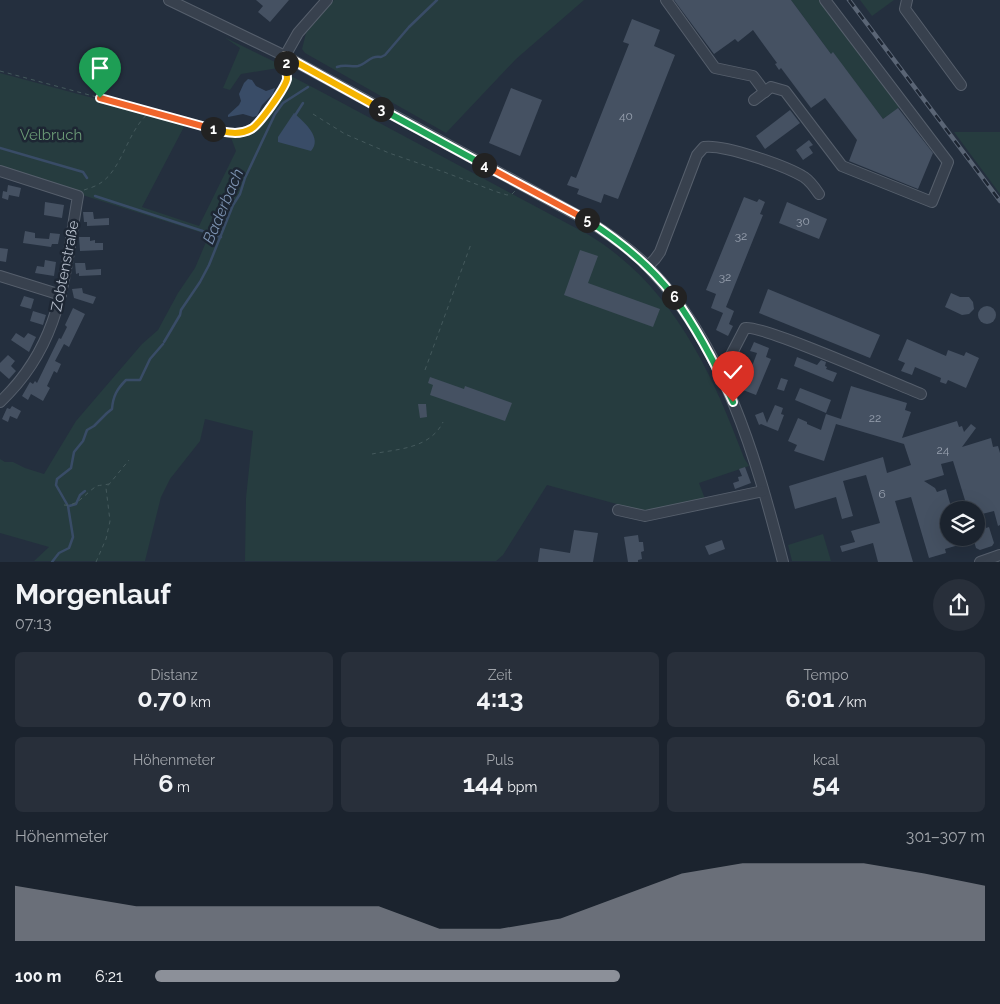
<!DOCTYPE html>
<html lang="de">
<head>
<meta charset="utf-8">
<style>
	:root { --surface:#1b232e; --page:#282f3a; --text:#f1f3f6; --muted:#a0a4aa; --line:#39404a; --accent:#8c9099 }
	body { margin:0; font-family:Raleway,sans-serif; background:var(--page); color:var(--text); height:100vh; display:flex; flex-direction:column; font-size:19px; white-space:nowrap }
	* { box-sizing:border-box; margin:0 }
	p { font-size:16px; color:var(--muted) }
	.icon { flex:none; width:28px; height:28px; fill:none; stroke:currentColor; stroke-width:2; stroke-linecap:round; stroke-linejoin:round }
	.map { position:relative; height:562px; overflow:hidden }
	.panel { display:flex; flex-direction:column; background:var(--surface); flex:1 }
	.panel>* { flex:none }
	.fabs { position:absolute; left:940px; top:501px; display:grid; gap:10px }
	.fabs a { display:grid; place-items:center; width:45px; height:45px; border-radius:50%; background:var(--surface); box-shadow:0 5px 20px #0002,0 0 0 1px var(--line); font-size:25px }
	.pin { position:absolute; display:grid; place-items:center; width:42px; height:42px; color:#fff; margin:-51px -21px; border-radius:50% 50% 50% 0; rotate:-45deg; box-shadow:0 0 5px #0007 }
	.pin .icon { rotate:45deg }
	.km { position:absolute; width:25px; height:25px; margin:-12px; border-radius:50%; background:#222; color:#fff; font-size:14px; line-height:25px; text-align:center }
	.round { display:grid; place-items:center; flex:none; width:52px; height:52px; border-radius:26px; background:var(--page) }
	.overview { display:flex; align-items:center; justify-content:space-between; height:85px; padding:0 15px }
	h1 { font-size:28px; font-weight:700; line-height:38px }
	.metrics { display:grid; grid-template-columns:repeat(3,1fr); gap:8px; height:85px; padding:5px 15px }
	.metrics div { display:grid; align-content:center; border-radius:8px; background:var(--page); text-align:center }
	.metrics b { font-size:25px; font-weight:700 }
	.metrics small { font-size:14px; font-weight:400 }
	.metrics p { font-size:14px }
	.chart { height:140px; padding:10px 15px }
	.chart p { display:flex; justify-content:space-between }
	.chart svg { width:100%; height:90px; margin-top:5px; fill:var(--accent); opacity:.7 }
	ul { padding:0 15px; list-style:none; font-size:16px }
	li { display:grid; grid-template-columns:80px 60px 1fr; align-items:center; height:38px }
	li i { height:12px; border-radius:6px; background:var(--accent) }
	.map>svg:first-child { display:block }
</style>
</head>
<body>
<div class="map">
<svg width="1000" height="562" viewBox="0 0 1000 562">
	<rect width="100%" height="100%" fill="#242f3e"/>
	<g fill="#263c3f">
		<path d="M 334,0 L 584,0 L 516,59 L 446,133 L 305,53 L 302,49 L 306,33 Z"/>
		<path d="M 791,0 L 821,0 L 900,107 L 883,119 L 833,53 L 831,54 Z"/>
		<path d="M 860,0 L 894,0 L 872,16 Z"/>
		<path d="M 224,37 L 275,62 L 278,68 L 241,74 L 230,90 L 223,88 L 240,48 Z"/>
		<path d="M 0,73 L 186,123 L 142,207 L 199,226 L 236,151 L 230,135 L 244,134 L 254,129 L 291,76 L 316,89 L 589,235 C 672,286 711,370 744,458 L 749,466 L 699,483 L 705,499 L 646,512 L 547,485 L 503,555 L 496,561 L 245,561 L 246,498 L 253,431 L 205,419 L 200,441 L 170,479 L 161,497 L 145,561 L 34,561 L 49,547 L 0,533 L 0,459 L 5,462 L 13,462 L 25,468 L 44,474 L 76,421 L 142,344 L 158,330 L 178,293 L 195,268 L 209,235 L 0,169 Z"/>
		<path d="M 954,132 L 1000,132 L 1000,194 Z"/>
		<path d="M 823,534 L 831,561 L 792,561 L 788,545 Z"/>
	</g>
	<g fill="#394c67">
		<path d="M 248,79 L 252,80 L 256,86 L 266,91 L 275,88 L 273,94 L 262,105 L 257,116 L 253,117 L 243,114 L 228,117 L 228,115 L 239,105 L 241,101 L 239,94 L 244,83 Z"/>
		<path d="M 294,113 C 304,122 323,138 311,151 L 278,142 L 278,137 Z"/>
	</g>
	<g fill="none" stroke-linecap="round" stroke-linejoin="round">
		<g stroke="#394c67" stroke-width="2.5">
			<path d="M 337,67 C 345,64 351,67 358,66 C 367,64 370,55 381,57 L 385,55 L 409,27 L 437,0"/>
			<path d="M 294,117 L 303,103"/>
			<path d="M 0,148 L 83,172 L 87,178"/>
			<path d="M 95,196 L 221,237"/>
			<path d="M 164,342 L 180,315 L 181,310 L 200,282 L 209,265 L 233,205 L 240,194 L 245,178 L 275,114 L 283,103 L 308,87"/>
			<path d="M 69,506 L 76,504 L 80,495 L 85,491"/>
			<path d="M 52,562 L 59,553 L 69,548 L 73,537 L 68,506 L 56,485 L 57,479 L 71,468 L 74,452 L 83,441 L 87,430 L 94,426 L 107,413 L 112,409 C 113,396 117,389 126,380 L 140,380 L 150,359 L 163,344"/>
		</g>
	</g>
	<g fill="#455162">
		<path d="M 256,0 L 289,0 L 270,22 L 258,12 L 263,6 Z"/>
		<path d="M 674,0 L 791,0 L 831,54 L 833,52 L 883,119 L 898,108 L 933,153 L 918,189 L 849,161 L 857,140 L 825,98 L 811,108 L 781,68 L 779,70 L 775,64 L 777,63 L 753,30 L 738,42 L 735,39 L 714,54 Z"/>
		<path d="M 632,19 L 660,30 L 654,46 L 675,55 L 618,199 L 604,194 L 601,203 L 577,194 L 579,189 L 567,185 L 571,176 L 576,178 L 629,44 L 623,42 Z"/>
		<path d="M 511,88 L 542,100 L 520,156 L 489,143 Z"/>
		<path d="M 790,110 L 800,123 L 765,149 L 756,136 Z"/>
		<path d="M 809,140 L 813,145 L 809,147 L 813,153 L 803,160 L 796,150 Z"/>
		<path d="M 8,185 L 21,188 L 19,197 L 9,195 L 8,200 L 2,198 L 3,191 L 7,192 Z"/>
		<path d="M 744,197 L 757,202 L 759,199 L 765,202 L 760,214 L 763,215 L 726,307 L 734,311 L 729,324 L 733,326 L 728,336 L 716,330 L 723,313 L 711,308 L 716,294 L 706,290 Z"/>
		<path d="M 45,202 L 64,205 L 62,218 L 44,215 Z"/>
		<path d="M 787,202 L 827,219 L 819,239 L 779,223 Z"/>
		<path d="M 83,212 L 93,212 L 94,219 L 109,218 L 109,225 L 87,226 L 87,222 L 84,222 Z"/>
		<path d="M 25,231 L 35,233 L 35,238 L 49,239 L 50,233 L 60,234 L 58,244 L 52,244 L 51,247 L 23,243 Z"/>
		<path d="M 79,237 L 90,237 L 90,241 L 95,240 L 95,243 L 103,243 L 103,250 L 80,251 Z"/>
		<path d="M 0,248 L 8,249 L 6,262 L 0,261 Z"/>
		<path d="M 580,250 L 598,256 L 588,283 L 660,309 L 653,327 L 564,295 Z"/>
		<path d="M 45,260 L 56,262 L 54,276 L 35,273 L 37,266 L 44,267 Z"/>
		<path d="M 75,263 L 85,263 L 86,270 L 101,269 L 101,275 L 79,276 L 79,273 L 76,274 Z"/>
		<path d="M 82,288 L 83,293 L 96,297 L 93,304 L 74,298 L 72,289 Z"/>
		<path d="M 768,289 L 880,335 L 870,358 L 759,313 Z"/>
		<path d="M 951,293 L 960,297 L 969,297 L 973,302 L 974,309 L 969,314 L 962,315 L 945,307 Z"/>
		<path d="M 24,296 L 34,299 L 31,309 L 20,306 Z"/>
		<circle cx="987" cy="315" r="9"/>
		<path d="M 73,308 L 85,314 L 69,347 L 64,344 L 55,361 L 61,364 L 57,373 L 54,371 L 47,386 L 50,388 L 43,401 L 31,394 L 28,400 L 22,396 L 30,382 L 33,384 L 35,381 L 37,383 L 59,338 L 61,339 L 67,327 L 65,325 Z"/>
		<path d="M 33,311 L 46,315 L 43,325 L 30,321 Z"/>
		<path d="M 16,333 L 24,338 L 28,333 L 36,337 L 29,352 L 11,340 Z"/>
		<path d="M 907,339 L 946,356 L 948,350 L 964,356 L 966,352 L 979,358 L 966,388 L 948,380 L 946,384 L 940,382 L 941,378 L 915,367 L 912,375 L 901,371 L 905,363 L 898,360 Z"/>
		<path d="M 754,342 L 769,348 L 766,357 L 771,359 L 756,395 L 743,390 L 757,353 L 750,351 Z"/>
		<path d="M 8,355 L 15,361 L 11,366 L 16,371 L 9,379 L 0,371 L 0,363 Z"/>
		<path d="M 797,357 L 817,365 L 821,360 L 826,362 L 825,366 L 827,367 L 826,369 L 837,373 L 833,382 L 794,366 Z"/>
		<path d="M 430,377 L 464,389 L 465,386 L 512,403 L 505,421 L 430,395 L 433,385 L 428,383 Z"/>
		<path d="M 781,378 L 788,380 L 784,391 L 777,389 Z"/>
		<path d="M 851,386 L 907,403 L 905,410 L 911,412 L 902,438 L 957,421 L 959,427 L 962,426 L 964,432 L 971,424 L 976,428 L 962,447 L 991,438 L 993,447 L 998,446 L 1000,453 L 1000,525 L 998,526 L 994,511 L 982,514 L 986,528 L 989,527 L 994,543 L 992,546 L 980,550 L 976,548 L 973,538 L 976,538 L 976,510 L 968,510 L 953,461 L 941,464 L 944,475 L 924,481 L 935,488 L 937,492 L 946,489 L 952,510 L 949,510 L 949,538 L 959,538 L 962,544 L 945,549 L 946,553 L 929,558 L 911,497 L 895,501 L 913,562 L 878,562 L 873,543 L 842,552 L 840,546 L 855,542 L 851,531 L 880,523 L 866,475 L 843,481 L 853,516 L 842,519 L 836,497 L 795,509 L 789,486 L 883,457 L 887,473 L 911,465 L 904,444 L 836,424 L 824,461 L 794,451 L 797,445 L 788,441 L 798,418 L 807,422 L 807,424 L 821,430 L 826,414 L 841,419 Z"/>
		<path d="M 800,388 L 831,400 L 826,413 L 795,400 Z"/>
		<path d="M 418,404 L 426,404 L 427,417 L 420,418 Z"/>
		<path d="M 775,405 L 783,408 L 781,414 L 784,415 L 778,431 L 761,424 L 759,425 L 755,415 L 763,412 L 767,423 Z"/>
		<path d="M 12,406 L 21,411 L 17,419 L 10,416 L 8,422 L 2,419 L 7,408 L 10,409 Z"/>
		<path d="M 745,467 L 751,483 L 735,489 L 733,483 L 739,481 L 738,477 L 742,476 L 739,469 Z"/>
		<path d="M 574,530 L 598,533 L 593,562 L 538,562 L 540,548 L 570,553 Z"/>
		<path d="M 638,535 L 639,542 L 643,542 L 644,551 L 641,552 L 642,559 L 638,560 L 638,562 L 628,562 L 624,537 Z"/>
		<path d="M 722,540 L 725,549 L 709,555 L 705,546 Z"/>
	</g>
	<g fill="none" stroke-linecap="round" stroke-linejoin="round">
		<defs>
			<g id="minor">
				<path d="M 169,0 L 285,56 L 588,221 C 609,234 631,249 648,267 C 725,346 756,458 783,562"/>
				<path d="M 666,0 L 715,68 L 753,76 L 765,92"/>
				<path d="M 907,0 L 905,9 L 961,85"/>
				<path d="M 285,56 L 298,33 L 327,0"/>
				<path d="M 754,100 L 771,87 L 785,91 L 842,166 L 932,202 L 948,162 L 825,0"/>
				<path d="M 0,171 L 78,196 C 64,275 63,343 0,402"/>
				<path d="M 648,266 L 655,259 L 660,252 L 697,155 L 704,147 C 724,144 786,166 804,177 C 810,181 815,188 819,194"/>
				<path d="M 0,276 L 61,295"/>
				<path d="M 717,368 L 730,357 L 745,328 C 761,324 896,384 921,394"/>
				<path d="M 618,510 L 645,516 L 763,491"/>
				<path d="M 980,562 L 1000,555"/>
			</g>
		</defs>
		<use href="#minor" stroke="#565f6c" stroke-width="12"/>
		<g stroke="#44595c" stroke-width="1" stroke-dasharray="4 4" stroke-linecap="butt">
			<path d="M 0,71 L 149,111"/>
			<path d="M 313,114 L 345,134 L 389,153 L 444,172 L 497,192 L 507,195 L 512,194 L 515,191"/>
			<path d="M 84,190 C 90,188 97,186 102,182 C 123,167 128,129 150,112 L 231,134 L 249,130 L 256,125 L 269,109 L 287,80 L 286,68"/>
			<path d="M 425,370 L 471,244"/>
			<path d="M 372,454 C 397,449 430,449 443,422"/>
			<path d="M 64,505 C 78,507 86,492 97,486 C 100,485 105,485 109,484"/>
			<path d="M 96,562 L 106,539 L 110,521 L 106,488 L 129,460"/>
		</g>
		<use href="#minor" stroke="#38414e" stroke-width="10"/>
		<defs>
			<path id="rail" d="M 849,0 L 1000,201"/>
		</defs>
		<use href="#rail" stroke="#5a6575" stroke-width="4.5"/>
		<use href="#rail" stroke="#1d2633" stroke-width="2.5" stroke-dasharray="8" stroke-linecap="butt"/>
	</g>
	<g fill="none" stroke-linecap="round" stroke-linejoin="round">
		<defs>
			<path id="split-1" d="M 100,98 L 213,129"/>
			<path id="split-2" d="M 213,129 C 225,132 238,136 251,129 C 259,125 285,88 287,79 C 287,74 286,68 286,63"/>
			<path id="split-3" d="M 286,63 L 285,56 L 381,109"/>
			<path id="split-4" d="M 381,109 L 484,165"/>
			<path id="split-5" d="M 484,165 L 587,220"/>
			<path id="split-6" d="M 587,220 C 620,241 651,266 674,297"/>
			<path id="split-7" d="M 674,297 C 698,330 716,365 733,402"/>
		</defs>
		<use href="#split-1" stroke="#fff" stroke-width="10"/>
		<use href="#split-2" stroke="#fff" stroke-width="10"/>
		<use href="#split-3" stroke="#fff" stroke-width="10"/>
		<use href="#split-4" stroke="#fff" stroke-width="10"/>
		<use href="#split-5" stroke="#fff" stroke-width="10"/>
		<use href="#split-6" stroke="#fff" stroke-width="10"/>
		<use href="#split-7" stroke="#fff" stroke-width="10"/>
		<use href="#split-1" stroke="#f0652b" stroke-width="6"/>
		<use href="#split-2" stroke="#f5b400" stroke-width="6"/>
		<use href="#split-3" stroke="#f5b400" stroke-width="6"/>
		<use href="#split-4" stroke="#22a559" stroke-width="6"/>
		<use href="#split-5" stroke="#f0652b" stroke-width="6"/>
		<use href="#split-6" stroke="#22a559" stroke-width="6"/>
		<use href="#split-7" stroke="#22a559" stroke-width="6"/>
	</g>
	<g text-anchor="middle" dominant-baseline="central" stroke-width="5" stroke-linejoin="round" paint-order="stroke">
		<g font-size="12" fill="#98a1af">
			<text x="626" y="116">40</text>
			<text x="803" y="221">30</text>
			<text x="741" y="236">32</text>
			<text x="725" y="277">32</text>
			<text x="875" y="418">22</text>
			<text x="943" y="450">24</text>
			<text x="882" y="494">6</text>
		</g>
		<g font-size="15" fill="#6b9a76" stroke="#1d2633">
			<text x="51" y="135">Velbruch</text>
		</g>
		<g font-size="15" fill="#b4bcc9" stroke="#1d2633">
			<text transform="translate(65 266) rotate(-79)">Zobtenstraße</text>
		</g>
		<g font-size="16" font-style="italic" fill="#7c92b1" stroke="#1d2633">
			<text transform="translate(223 206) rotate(-67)">Baderbach</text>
		</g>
	</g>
</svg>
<div class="fabs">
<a><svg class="icon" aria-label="layers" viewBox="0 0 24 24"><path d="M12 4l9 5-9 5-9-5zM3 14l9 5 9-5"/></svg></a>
</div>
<div class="pin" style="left:100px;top:98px;background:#1e9e55"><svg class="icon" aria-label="arrive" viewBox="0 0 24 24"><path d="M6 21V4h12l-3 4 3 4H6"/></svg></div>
<div class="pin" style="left:733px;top:402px;background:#d93025"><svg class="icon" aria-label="check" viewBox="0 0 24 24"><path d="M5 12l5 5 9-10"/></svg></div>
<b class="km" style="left:213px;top:129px">1</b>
<b class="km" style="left:286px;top:63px">2</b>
<b class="km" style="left:381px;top:109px">3</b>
<b class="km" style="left:484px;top:165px">4</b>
<b class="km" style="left:587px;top:220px">5</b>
<b class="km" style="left:674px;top:297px">6</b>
</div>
<section class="panel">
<div class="overview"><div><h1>Morgenlauf</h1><p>07:13</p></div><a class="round"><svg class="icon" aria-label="share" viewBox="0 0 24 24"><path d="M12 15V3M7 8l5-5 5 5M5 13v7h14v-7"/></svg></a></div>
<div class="metrics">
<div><p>Distanz</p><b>0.70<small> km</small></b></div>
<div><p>Zeit</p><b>4:13</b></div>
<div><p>Tempo</p><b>6:01<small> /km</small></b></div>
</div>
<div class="metrics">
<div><p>Höhenmeter</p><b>6<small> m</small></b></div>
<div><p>Puls</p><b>144<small> bpm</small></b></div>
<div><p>kcal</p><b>54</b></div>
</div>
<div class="chart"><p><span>Höhenmeter</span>301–307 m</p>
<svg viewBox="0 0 160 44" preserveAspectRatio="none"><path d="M0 44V17L10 22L20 27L30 27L40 27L50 27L60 27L70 38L80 38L90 33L100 22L110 11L120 6L130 6L140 6L150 11L160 17V44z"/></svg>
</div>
<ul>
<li><b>100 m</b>6:21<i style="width:56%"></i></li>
</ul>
</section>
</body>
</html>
